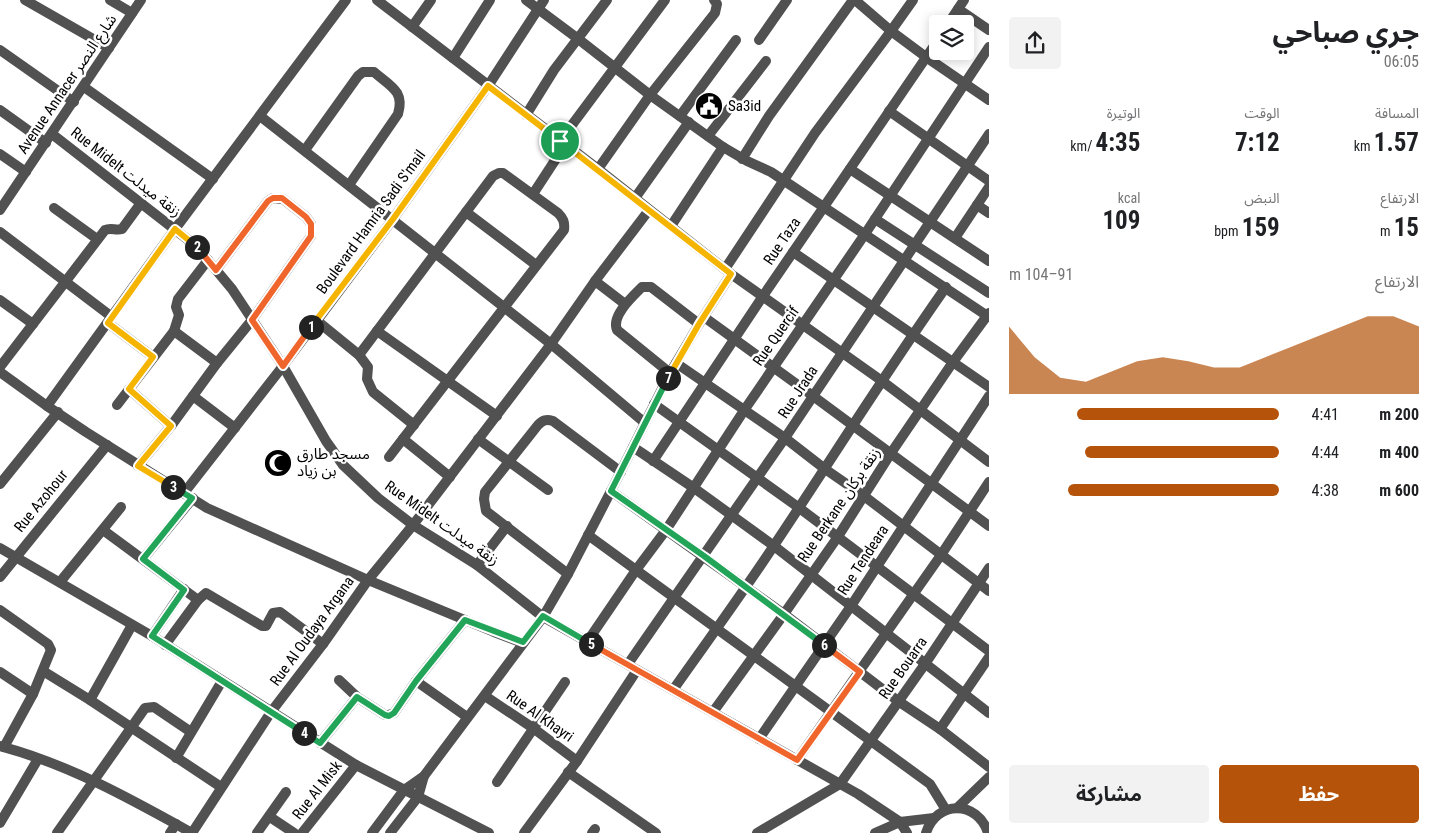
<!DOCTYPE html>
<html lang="ar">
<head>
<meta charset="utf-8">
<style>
	:root { --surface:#fff; --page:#f2f2f2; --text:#202124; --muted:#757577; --accent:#b45309 }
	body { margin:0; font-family:"Roboto Condensed","Noto Sans Arabic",sans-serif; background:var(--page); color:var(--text); direction:rtl; height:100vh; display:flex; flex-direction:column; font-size:19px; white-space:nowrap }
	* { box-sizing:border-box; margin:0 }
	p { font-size:16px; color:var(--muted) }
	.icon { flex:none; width:28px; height:28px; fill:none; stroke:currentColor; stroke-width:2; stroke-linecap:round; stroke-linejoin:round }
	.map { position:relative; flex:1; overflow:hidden; direction:ltr }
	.side { display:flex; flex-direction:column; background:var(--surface); width:450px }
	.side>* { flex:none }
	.buttons { position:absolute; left:929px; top:15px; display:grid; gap:10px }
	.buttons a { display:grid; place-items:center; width:45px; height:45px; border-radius:5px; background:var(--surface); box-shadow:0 2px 12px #0003; font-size:25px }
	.pin { position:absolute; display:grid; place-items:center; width:42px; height:42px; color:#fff; margin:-21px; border:2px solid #fff; border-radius:50%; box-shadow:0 1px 5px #0007 }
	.km { position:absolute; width:25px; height:25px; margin:-12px; border-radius:50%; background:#222; color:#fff; font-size:14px; line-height:25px; text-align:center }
	.round { display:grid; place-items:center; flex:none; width:52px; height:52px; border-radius:5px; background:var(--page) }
	.headline { display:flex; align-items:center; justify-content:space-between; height:85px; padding:0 20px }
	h1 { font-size:28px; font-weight:700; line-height:38px }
	.figures { display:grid; grid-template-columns:repeat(3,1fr); gap:8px; height:85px; padding:5px 20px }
	.figures div { display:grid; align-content:center }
	.figures b { font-size:25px; font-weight:700 }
	.figures small { font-size:14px; font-weight:400 }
	.figures p { font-size:14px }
	.chart { height:140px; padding:10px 20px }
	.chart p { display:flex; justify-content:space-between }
	.chart svg { width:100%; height:90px; margin-top:5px; fill:var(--accent); opacity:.7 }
	.cta { display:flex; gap:10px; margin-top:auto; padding:10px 20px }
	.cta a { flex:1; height:58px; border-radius:5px; background:var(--accent); color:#fff; font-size:20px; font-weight:700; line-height:58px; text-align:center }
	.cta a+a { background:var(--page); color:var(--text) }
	ul { padding:0 20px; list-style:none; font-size:16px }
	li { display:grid; grid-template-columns:80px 60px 1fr; align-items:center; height:38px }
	li i { height:12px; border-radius:6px; background:var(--accent) }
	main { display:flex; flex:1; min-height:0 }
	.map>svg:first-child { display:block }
</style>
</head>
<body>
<main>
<section class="side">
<div class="headline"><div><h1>جري صباحي</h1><p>06:05</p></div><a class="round"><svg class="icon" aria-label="share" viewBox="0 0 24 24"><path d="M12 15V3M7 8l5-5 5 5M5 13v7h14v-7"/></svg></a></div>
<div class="figures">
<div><p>المسافة</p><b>1.57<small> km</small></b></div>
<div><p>الوقت</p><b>7:12</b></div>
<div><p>الوتيرة</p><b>4:35<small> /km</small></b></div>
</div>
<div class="figures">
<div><p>الارتفاع</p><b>15<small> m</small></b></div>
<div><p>النبض</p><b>159<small> bpm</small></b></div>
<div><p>kcal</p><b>109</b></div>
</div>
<div class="chart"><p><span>الارتفاع</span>91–104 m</p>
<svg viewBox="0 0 160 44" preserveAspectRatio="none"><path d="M0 44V11L10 26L20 36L30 38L40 33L50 28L60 26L70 28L80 31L90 31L100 26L110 21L120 16L130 11L140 6L150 6L160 11V44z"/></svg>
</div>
<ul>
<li><b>200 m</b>4:41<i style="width:75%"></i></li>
<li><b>400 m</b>4:44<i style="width:72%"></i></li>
<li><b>600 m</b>4:38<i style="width:78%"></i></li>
</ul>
<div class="cta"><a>حفظ</a><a>مشاركة</a></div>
</section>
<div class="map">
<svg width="989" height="833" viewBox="0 0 989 833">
	<rect width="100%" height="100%" fill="#fff"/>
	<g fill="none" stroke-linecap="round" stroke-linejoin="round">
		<path stroke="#515151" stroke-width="10" d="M 0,50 L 74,102"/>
		<g stroke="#515151" stroke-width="10">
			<path d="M 25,0 L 109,48"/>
			<path d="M 110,0 L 132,13"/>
			<path d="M 377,0 L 598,169 L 731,274 L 882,381 L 989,462"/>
			<path d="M 526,0 L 577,38 L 650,95 L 723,147 L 747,161 L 771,172 L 989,317"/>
			<path d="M 855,0 L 891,31 L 926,57 L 989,100"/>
			<path d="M 958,9 L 989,30"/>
			<path d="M 948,24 L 964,0"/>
			<path d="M 412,27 L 431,0"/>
			<path d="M 759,40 L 787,0"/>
			<path d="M 453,58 L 490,0"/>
			<path d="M 84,87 L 213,179"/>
			<path d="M 0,110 L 46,143"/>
			<path d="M 889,111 L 989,181"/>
			<path d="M 526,115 L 554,70 L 607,0"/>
			<path d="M 260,116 L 551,344 L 645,423"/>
			<path d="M 680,116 L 736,40"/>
			<path d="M 52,134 L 196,246 L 232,289 L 283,366 L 326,441 L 343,465 L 378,498 L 413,525 L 477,565 L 543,617 L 858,794 L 900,822 L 907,833"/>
			<path d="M 708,136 L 766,61"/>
			<path d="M 560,141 L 665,0"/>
			<path d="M 305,150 L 358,76 L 363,72 L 374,72 C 390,86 405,91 398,114 L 349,185"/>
			<path d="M 0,154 L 26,172"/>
			<path d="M 742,159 L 769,116 L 853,0"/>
			<path d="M 598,169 L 650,95 L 715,13 L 717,4 L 714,0"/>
			<path d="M 850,169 L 989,261"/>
			<path d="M 533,194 L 565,145"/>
			<path d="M 635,198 L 689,122"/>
			<path d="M 977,205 L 989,213"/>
			<path d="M 54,208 L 97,239"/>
			<path d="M 0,210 L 141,0"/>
			<path d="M 466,212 L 536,265"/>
			<path d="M 875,219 L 989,293"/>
			<path d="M 671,226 L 723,147"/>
			<path d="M 0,232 L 112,317"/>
			<path d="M 955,238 L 989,187"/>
			<path d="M 793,252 L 989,387"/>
			<path d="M 725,269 L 815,133 L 891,31 L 913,0"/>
			<path d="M 595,281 L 625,304"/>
			<path d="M 0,300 L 33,324"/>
			<path d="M 704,317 L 813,396 L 989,526"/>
			<path d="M 316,320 L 359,355 L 368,367 L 367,379 L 373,392 L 414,425"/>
			<path d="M 108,323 L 153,357"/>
			<path d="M 174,331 L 217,363"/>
			<path d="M 377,331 L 497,416"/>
			<path d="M 359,355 L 493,176 L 499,173 L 503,173 L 558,213 C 563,218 565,222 564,230 L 389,457"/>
			<path d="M 676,363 L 785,438 L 825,469 L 864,496 L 989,591"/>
			<path d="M 0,367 L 105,230 C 111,227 116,231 122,229 L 141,203"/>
			<path d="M 0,372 L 47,406 L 86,432 L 207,508 L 368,580 L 494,632 L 523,643"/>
			<path d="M 670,373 L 617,330 C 611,316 632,297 642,287 L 651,287 L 699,324"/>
			<path d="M 129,389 L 171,426"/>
			<path d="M 193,396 L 235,428"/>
			<path d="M 654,404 L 798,507 L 989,651"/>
			<path d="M 117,405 L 174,331 L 179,315 L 176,307 L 178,299 L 208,260"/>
			<path d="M 47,406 L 175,229 L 346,0"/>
			<path d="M 403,439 L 450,477"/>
			<path d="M 478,439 L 548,490"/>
			<path d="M 633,447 L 694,488 L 774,546 L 989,713"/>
			<path d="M 653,461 L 763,296 L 938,40"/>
			<path d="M 138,466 L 171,426 L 217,363 L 252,320 L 311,236 L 311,224 L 306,217 L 283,199 L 273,198 L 268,201 L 216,270"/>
			<path d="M 0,484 L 58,412"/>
			<path d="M 611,491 L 784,614 L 898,701 L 940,729 L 989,767"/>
			<path d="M 184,493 L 283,366 L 393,219 L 488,86 L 544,0"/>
			<path d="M 103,530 L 198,600"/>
			<path d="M 588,535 L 930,784 L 946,810"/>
			<path d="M 0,548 L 152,636 L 356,765 L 489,833"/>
			<path d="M 143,559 L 193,498"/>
			<path d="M 477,565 L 507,526"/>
			<path d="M 568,574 L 486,511 L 484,499 L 485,492 L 538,425 C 543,420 546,419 553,421 L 621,472"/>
			<path d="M 0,577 L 107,445"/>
			<path d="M 60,582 L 121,507"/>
			<path d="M 0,610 L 48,644 L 51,650 L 33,694 L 4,747"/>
			<path d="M 152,636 L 184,589"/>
			<path d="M 587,642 L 636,570 L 666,530 L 745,409 L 865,234 L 989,47"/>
			<path d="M 165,645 L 198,600 L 206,593 L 262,626 L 266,626 L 273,613 L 280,612 L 323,644"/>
			<path d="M 628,664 L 785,438 L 989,134"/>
			<path d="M 43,671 L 90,700 L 221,787"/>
			<path d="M 0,672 L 33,694"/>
			<path d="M 339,680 L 357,697 L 385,715 L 389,715 L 394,713 L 416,681 L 465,620"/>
			<path d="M 416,681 L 467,717"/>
			<path d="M 673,690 C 707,642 741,595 773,547 C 831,460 886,372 946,287"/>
			<path d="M 485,696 L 533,728 L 577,761"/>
			<path d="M 90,700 L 132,625"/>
			<path d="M 713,712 L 784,614 L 837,538 L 891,453 L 953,362 L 989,313"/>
			<path d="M 940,729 L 989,657"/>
			<path d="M 759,739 L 851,606 L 989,396"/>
			<path d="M 320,743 L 357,697"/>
			<path d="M 0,746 C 68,764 131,799 192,833"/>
			<path d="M 176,758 L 222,681"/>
			<path d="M 797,760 L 941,555 L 989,482"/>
			<path d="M 568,772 L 656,833"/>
			<path d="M 497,782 L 565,682"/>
			<path d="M 270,817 L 294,833"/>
			<path d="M 0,823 L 38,759"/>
			<path d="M 57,833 L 145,708 L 154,707 L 191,732"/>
			<path d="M 170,833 L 176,824"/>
			<path d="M 192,833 L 271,712 L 323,644 L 368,580 L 413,525 L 551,344 L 595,281 L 649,210"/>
			<path d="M 257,833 L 286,792"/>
			<path d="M 302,833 L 356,765"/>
			<path d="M 372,833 L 404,790 L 424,776 L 543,617 L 568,574 L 611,491 L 670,373 L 699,324 L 731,274"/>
			<path d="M 390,833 L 418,797 L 424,776"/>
			<path d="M 524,833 L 577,761 L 637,670"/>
			<path d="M 592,833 L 595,829"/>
			<path d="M 757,833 L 840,784 L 925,664 L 989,568"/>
		</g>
		<g stroke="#515151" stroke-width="10">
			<path d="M 957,808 L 989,777"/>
			<path d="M 875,833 L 900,822 L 934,818"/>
			<path d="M 926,833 C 936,800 978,800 988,833"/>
		</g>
	</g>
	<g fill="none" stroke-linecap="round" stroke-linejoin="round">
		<defs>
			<path id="split-1" d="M 311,327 L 393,219 L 488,86 L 560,141"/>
			<path id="split-2" d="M 197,247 L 216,270 L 268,201 L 273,198 L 282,198 L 306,217 L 311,224 L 311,236 L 252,320 L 283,366 L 311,327"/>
			<path id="split-3" d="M 173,487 L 138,466 L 171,426 L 129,389 L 153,357 L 108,323 L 175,229 L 197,247"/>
			<path id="split-4" d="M 173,487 L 192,498 L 143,559 L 184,590 L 152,636 L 304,733"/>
			<path id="split-5" d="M 304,733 L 320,743 L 357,697 L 385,715 L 389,716 L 394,713 L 416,681 L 465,620 L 523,642 L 543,616 L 591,644"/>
			<path id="split-6" d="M 591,644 L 797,760 L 860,672 L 824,645"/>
			<path id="split-7" d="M 668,378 L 611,491 L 704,556 L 824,645"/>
			<path id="split-8" d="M 560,141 L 731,274 L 699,324 L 668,378"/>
		</defs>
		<use href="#split-1" stroke="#fff" stroke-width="10"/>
		<use href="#split-2" stroke="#fff" stroke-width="10"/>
		<use href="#split-3" stroke="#fff" stroke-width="10"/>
		<use href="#split-4" stroke="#fff" stroke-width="10"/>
		<use href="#split-5" stroke="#fff" stroke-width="10"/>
		<use href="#split-6" stroke="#fff" stroke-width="10"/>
		<use href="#split-7" stroke="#fff" stroke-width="10"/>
		<use href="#split-8" stroke="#fff" stroke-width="10"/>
		<use href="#split-1" stroke="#f5b400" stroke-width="6"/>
		<use href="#split-2" stroke="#f0652b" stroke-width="6"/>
		<use href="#split-3" stroke="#f5b400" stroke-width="6"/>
		<use href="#split-4" stroke="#22a559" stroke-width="6"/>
		<use href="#split-5" stroke="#22a559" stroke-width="6"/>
		<use href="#split-6" stroke="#f0652b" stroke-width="6"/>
		<use href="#split-7" stroke="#22a559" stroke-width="6"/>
		<use href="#split-8" stroke="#f5b400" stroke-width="6"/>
	</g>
	<defs>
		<symbol id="civic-disc" viewBox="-11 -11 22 22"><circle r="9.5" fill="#000" stroke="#fff"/><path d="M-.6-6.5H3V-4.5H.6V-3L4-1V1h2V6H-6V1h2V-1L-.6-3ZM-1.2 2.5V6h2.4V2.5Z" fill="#fff"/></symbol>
		<symbol id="mosque-disc" viewBox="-11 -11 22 22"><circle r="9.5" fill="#000" stroke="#fff"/><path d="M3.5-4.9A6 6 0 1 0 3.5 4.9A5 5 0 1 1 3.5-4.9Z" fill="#fff"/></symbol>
	</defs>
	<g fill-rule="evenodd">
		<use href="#civic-disc" x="693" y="90" width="32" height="32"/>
		<use href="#mosque-disc" x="262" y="447" width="32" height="32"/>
	</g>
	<g text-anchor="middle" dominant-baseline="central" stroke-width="5" stroke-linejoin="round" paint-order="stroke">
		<g font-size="15" fill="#000" stroke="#fff">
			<text transform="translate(67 84) rotate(-56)">Avenue Annacer شارع النصر</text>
			<text transform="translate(126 172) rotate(38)">Rue Midelt زنقة ميدلت</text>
			<text transform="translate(371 222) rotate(-54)">Boulevard Hamria Sadi S'mail</text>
			<text transform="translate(782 241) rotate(-56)">Rue Taza</text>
			<text transform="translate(776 336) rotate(-55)">Rue Quercif</text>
			<text transform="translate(798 392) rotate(-57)">Rue Jrada</text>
			<text transform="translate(41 501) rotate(-51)">Rue Azohour</text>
			<text transform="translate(839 505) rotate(-56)">Rue Berkane زنقة بركان</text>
			<text transform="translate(442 523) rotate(35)">Rue Midelt زنقة ميدلت</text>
			<text transform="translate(863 560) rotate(-57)">Rue Tendeara</text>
			<text transform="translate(312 631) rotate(-54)">Rue Al Oudaya Argana</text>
			<text transform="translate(903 668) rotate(-55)">Rue Bouarra</text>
			<text transform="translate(540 716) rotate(35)">Rue Al Khayri</text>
			<text transform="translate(317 790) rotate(-52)">Rue Al Misk</text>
		</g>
		<g font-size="15" fill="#000" stroke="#fff" text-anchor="start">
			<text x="728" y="106">Sa3id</text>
			<text x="297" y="454">مسجد طارق<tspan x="297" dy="17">بن زياد</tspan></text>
		</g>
	</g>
</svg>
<div class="buttons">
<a><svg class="icon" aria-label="layers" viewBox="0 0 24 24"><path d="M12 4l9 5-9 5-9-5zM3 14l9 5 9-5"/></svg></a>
</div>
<div class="pin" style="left:560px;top:141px;background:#1e9e55"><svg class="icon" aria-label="arrive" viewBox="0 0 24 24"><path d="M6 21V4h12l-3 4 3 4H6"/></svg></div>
<b class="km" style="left:311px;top:327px">1</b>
<b class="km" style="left:197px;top:247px">2</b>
<b class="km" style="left:173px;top:487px">3</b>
<b class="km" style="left:304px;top:733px">4</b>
<b class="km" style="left:591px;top:644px">5</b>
<b class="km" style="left:824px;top:645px">6</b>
<b class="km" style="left:668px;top:378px">7</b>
</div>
</main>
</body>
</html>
